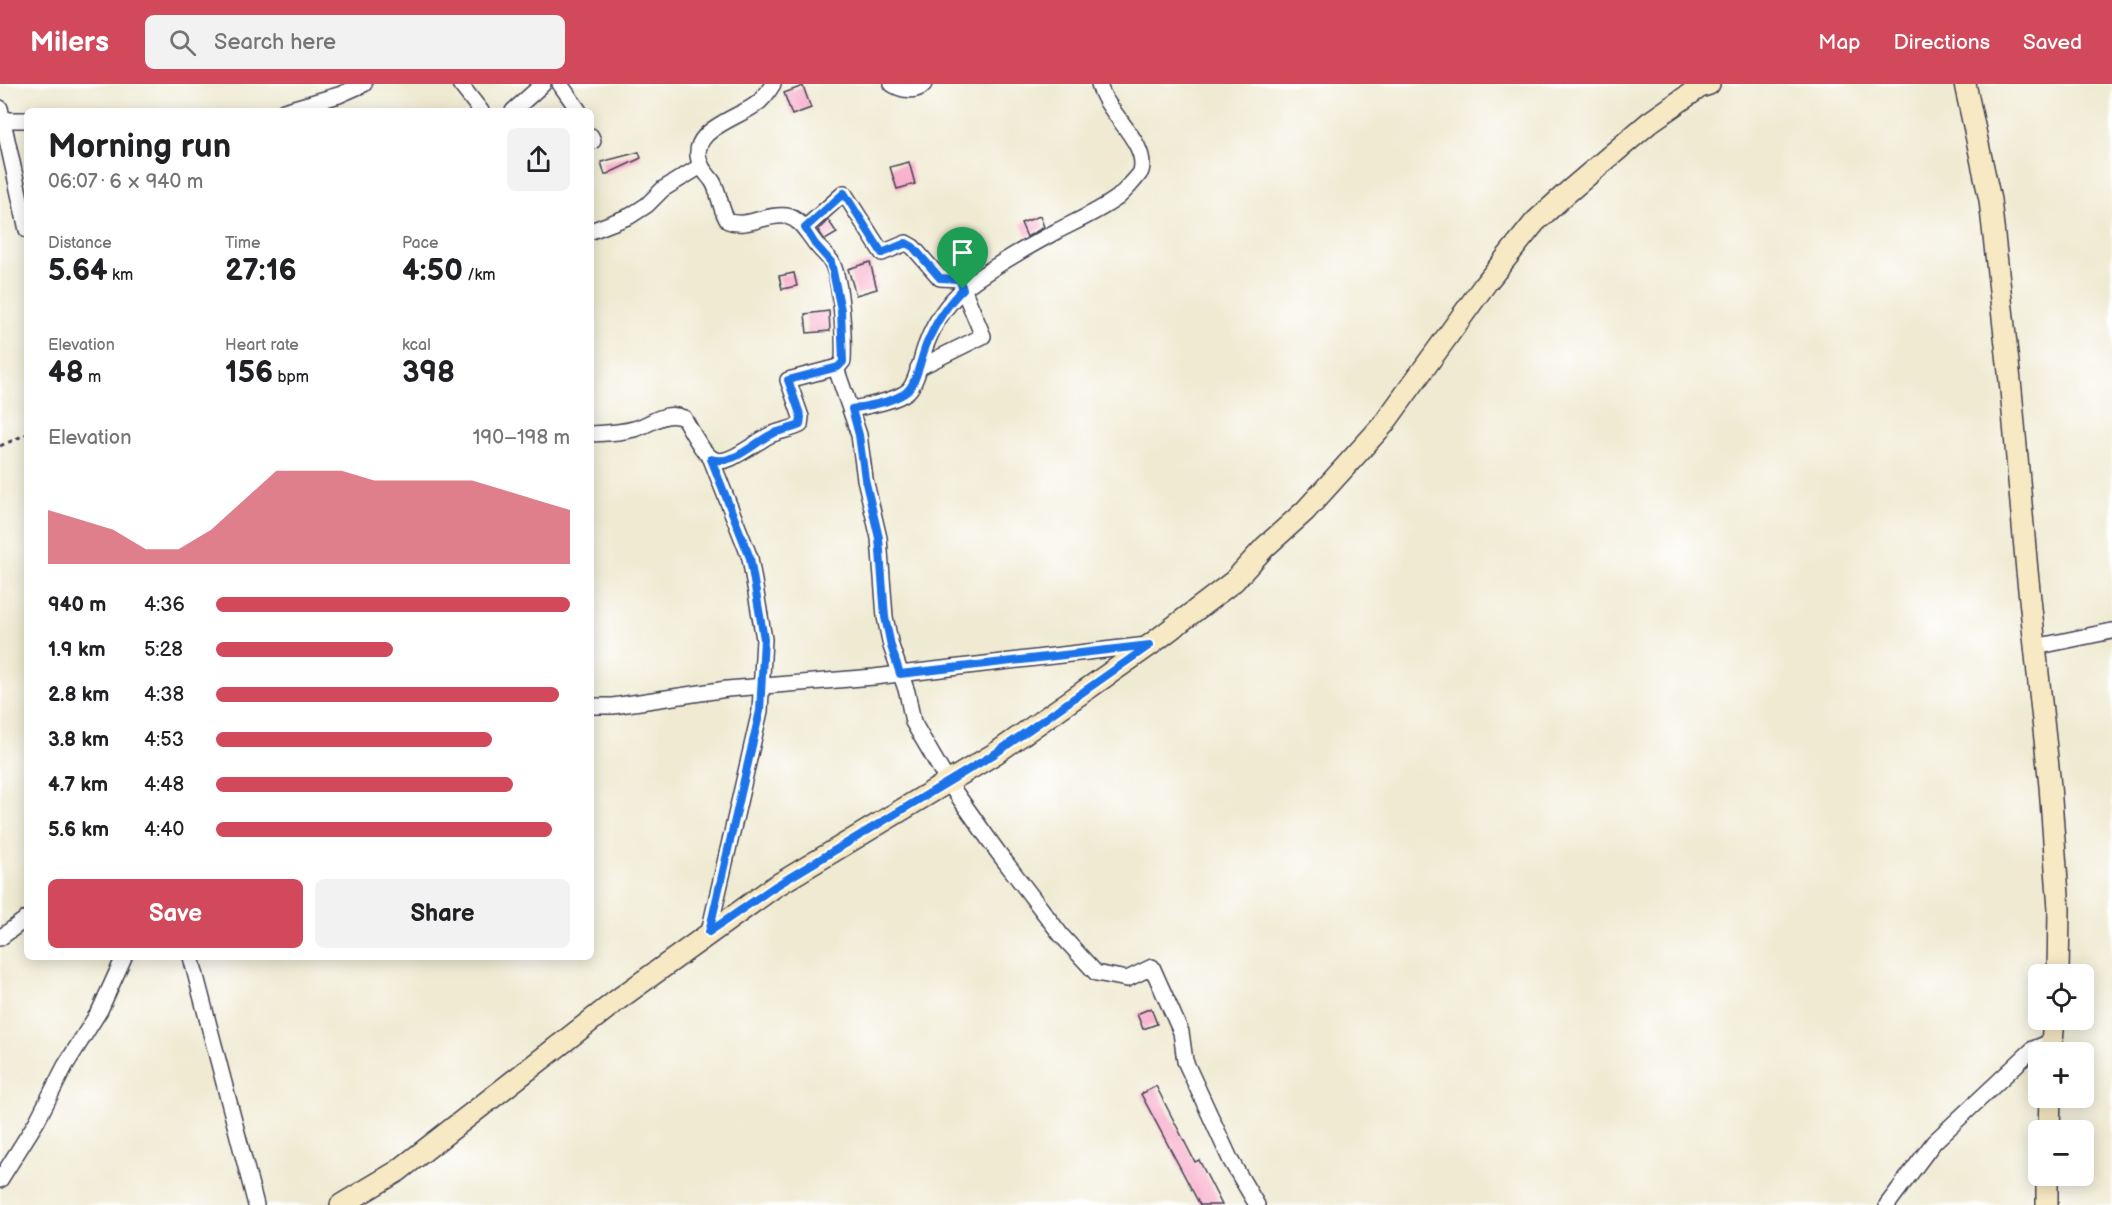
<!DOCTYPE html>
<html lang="en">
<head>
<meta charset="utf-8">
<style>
	:root { --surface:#fff; --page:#f2f2f2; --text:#202124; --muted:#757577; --accent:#d1495b }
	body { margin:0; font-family:"Balsamiq Sans",sans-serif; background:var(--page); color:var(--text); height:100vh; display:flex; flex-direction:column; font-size:22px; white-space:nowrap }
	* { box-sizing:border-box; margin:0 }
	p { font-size:20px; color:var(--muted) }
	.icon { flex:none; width:33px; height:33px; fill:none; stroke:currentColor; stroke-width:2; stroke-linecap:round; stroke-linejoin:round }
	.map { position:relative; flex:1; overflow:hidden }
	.side { position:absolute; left:24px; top:24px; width:570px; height:852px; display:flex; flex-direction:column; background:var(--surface); border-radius:9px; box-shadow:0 3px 15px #0003 }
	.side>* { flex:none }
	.buttons { position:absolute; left:2028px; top:880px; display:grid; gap:12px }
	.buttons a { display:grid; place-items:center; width:66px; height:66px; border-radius:9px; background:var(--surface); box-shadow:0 3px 15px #0003; font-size:30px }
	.pin { position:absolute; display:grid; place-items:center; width:51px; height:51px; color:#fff; margin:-62px -26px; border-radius:50% 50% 50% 0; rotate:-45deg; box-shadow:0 0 6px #0007 }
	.pin .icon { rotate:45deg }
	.round { display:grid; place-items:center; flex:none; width:63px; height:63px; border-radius:9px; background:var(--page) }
	.headline { display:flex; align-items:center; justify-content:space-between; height:102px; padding:0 24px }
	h1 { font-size:33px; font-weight:700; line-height:45px }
	.stats { display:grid; grid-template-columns:repeat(3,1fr); gap:9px; height:102px; padding:6px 24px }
	.stats div { display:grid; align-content:center }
	.stats b { font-size:30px; font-weight:700 }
	.stats small { font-size:16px; font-weight:400 }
	.stats p { font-size:16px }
	.chart { height:168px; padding:12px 24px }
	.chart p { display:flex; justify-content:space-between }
	.chart svg { width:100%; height:108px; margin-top:6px; fill:var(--accent); opacity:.7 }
	.button { display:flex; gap:12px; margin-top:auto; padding:12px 24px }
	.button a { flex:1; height:69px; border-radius:9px; background:var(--accent); color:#fff; font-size:24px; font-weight:700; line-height:69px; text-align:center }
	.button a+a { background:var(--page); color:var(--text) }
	ul { padding:0 24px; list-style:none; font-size:20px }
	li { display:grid; grid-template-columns:96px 72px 1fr; align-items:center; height:45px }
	li i { height:15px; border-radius:8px; background:var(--accent) }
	header { display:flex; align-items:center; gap:36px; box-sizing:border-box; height:84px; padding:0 30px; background:var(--accent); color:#fff }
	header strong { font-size:28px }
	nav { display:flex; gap:33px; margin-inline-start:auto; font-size:21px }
	.search { width:420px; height:54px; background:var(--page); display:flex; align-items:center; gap:15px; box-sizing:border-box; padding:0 21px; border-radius:9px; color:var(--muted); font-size:22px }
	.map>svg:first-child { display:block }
</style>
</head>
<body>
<header>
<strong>Milers</strong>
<div class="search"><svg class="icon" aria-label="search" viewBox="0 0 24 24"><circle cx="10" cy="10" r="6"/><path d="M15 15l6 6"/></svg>Search here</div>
<nav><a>Map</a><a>Directions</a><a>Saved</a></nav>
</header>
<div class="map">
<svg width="2112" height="1121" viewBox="0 0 2112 1121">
	<rect width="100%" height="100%" fill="#fff"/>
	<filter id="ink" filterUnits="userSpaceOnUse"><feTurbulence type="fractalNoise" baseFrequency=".0167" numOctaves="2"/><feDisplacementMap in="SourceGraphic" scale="12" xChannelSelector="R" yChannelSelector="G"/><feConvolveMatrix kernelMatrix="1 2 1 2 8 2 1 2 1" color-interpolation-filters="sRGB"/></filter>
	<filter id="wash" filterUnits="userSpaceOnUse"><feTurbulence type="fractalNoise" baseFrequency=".008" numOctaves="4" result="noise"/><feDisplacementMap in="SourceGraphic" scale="24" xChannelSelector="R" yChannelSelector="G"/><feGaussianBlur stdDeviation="1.35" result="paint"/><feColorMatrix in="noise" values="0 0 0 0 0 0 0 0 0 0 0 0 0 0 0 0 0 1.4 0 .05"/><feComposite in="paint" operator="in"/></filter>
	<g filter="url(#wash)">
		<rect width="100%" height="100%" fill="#efead1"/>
		<g id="blocks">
			<g fill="#f7a3c3">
				<path d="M 803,2 L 811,24 L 792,31 L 784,9 Z"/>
				<path d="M 639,68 L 641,74 L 605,91 L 601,78 Z"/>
				<path d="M 909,78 L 915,100 L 897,105 L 890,83 Z"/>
				<path d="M 1040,132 L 1044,143 L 1027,153 L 1021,139 Z"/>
				<path d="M 828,136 L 837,149 L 825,156 L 818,146 Z"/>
				<path d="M 870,178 L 877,205 L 856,211 L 848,185 Z"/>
				<path d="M 794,189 L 797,202 L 782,205 L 779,192 Z"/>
				<path d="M 829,227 L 830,247 L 807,249 L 805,230 Z"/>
				<path d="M 1151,924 L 1157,940 L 1143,945 L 1137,930 Z"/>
				<path d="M 1156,1002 L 1195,1078 L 1199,1076 L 1222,1121 L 1200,1121 L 1141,1010 Z"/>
			</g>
		</g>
	</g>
	<g filter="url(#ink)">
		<use href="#blocks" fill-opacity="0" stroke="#414052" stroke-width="1.5"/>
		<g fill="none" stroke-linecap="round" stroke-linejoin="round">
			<defs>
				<g id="street">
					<path d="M 460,0 L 481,27"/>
					<path d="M 560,0 L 579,27"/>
					<path d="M 773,0 C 768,8 763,16 755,21 C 736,35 683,48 702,83 C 705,89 710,93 713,98 C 720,110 720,126 728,137 C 747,145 766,129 786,132 C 799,134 806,147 813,156 C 818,164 826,170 831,177 C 842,196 844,255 843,277 L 838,283 L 837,287 L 859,351 L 865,395 L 879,454 L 885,533 L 891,562 L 907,608 L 913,638 L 948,698 L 997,767 L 1061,851 L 1096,889 L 1127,895 L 1152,883 L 1181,948 L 1185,977 L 1231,1077 L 1257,1121"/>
					<path d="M 892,0 C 901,6 916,9 924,0"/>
					<path d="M 0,24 L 27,146"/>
					<path d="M 284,27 L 339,11 L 364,0"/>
					<path d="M 513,27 L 543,0"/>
					<path d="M 0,36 L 27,36"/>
					<path d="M 591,52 L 593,57"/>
					<path d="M 805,144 L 844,109 L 882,169 L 906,159 L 913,163 L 940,194 L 959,195 L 983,252 L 918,284"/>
					<path d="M 591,147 L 630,132 L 647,121 L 663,105 L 701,82"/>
					<path d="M 852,325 C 867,322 896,317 908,307 C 917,299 921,273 926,261 C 936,234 952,212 975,196 C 1001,178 1029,162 1057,147 C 1077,137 1099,127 1117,114 C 1121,111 1140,91 1141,87 C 1149,59 1106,29 1099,0"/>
					<path d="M 591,350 C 606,349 620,349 634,345 C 653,340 663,326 684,334 C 716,392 716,384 768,352 C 778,347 790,346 800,341 L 801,333 L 788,296 L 838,283"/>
					<path d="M 2035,563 L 2112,547"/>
					<path d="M 591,622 L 613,622 L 727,605 L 874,593 L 1147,561"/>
					<path d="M 709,848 L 760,627 L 764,555 L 750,474 L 711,375"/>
					<path d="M 0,854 L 27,834"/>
					<path d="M 191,873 L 256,1121"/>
					<path d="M 0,1096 L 37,1037 L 65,982 L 100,926 L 124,873"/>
					<path d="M 1887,1121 L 1934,1058 L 2033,965 L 2051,958"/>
				</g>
				<g id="secondary">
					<path d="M 1965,0 L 1990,116 L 2011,306 L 2027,487 L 2050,702 L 2059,825 L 2058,891"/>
					<path d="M 2051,969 L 2054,936"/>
					<path d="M 2049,1047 L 2050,1014"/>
					<path d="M 341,1121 L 398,1087 L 620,914 L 774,803 L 996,669 L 1150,561 L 1234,497 L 1265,463 L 1305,427 L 1383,341 L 1486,199 L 1535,138 L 1568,108 L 1650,38 L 1700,3 L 1709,0"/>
					<path d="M 2047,1121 L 2047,1092"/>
				</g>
			</defs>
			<use href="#street" stroke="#414052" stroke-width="18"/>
			<use href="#secondary" stroke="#414052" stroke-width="24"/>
			<path stroke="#414052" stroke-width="3" stroke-dasharray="4.5 4.5" stroke-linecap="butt" d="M 0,362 L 27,350"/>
			<use href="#street" stroke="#fff" stroke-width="15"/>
			<use href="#secondary" stroke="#f6e9c3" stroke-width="21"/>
		</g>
	</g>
	<g fill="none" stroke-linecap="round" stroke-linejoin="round" filter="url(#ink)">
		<defs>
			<path id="route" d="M 844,109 L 882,169 L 906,159 L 913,163 L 940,194 L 959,195 L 963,205 C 947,220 936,238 927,259 C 921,272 917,301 905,309 C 890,319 869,321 852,325 L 859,351 L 865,395 L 879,454 L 885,533 L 891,562 L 900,590 L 1150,561 L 996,669 L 774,803 L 709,848 L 760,627 L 764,555 L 750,474 L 711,375 C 734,382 753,359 772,350 C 781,346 791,345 800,341 L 801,333 L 788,296 L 838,283 L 843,278 L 841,226 L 831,178 L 815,160 L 805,144 Z"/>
		</defs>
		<use href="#route" stroke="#fff" stroke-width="12"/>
		<use href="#route" stroke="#1a73e8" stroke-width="8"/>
	</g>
</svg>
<div class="buttons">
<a><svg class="icon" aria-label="locate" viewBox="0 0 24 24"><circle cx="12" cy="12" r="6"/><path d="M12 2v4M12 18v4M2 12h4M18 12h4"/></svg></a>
<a>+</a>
<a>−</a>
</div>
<div class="pin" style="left:963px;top:205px;background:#1e9e55"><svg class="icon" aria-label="arrive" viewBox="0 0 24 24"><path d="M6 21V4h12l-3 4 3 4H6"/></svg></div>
<section class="side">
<div class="headline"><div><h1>Morning run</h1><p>06:07 · 6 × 940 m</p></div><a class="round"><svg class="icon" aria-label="share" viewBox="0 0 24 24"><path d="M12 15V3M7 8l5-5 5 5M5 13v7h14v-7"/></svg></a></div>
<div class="stats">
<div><p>Distance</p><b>5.64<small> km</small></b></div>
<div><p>Time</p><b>27:16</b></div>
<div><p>Pace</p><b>4:50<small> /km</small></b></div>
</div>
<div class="stats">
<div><p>Elevation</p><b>48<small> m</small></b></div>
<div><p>Heart rate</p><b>156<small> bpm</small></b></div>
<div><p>kcal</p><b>398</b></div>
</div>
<div class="chart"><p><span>Elevation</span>190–198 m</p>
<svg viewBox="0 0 160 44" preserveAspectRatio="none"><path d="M0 44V22L10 26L20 30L30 38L40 38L50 30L60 18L70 6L80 6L90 6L100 10L110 10L120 10L130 10L140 14L150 18L160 22V44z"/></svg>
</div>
<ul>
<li><b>940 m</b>4:36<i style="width:100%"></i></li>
<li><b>1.9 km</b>5:28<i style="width:50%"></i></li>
<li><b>2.8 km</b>4:38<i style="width:97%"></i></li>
<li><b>3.8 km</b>4:53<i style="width:78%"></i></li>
<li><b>4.7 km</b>4:48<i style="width:84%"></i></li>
<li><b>5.6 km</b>4:40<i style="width:95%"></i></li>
</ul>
<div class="button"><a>Save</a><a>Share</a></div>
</section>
</div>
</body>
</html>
